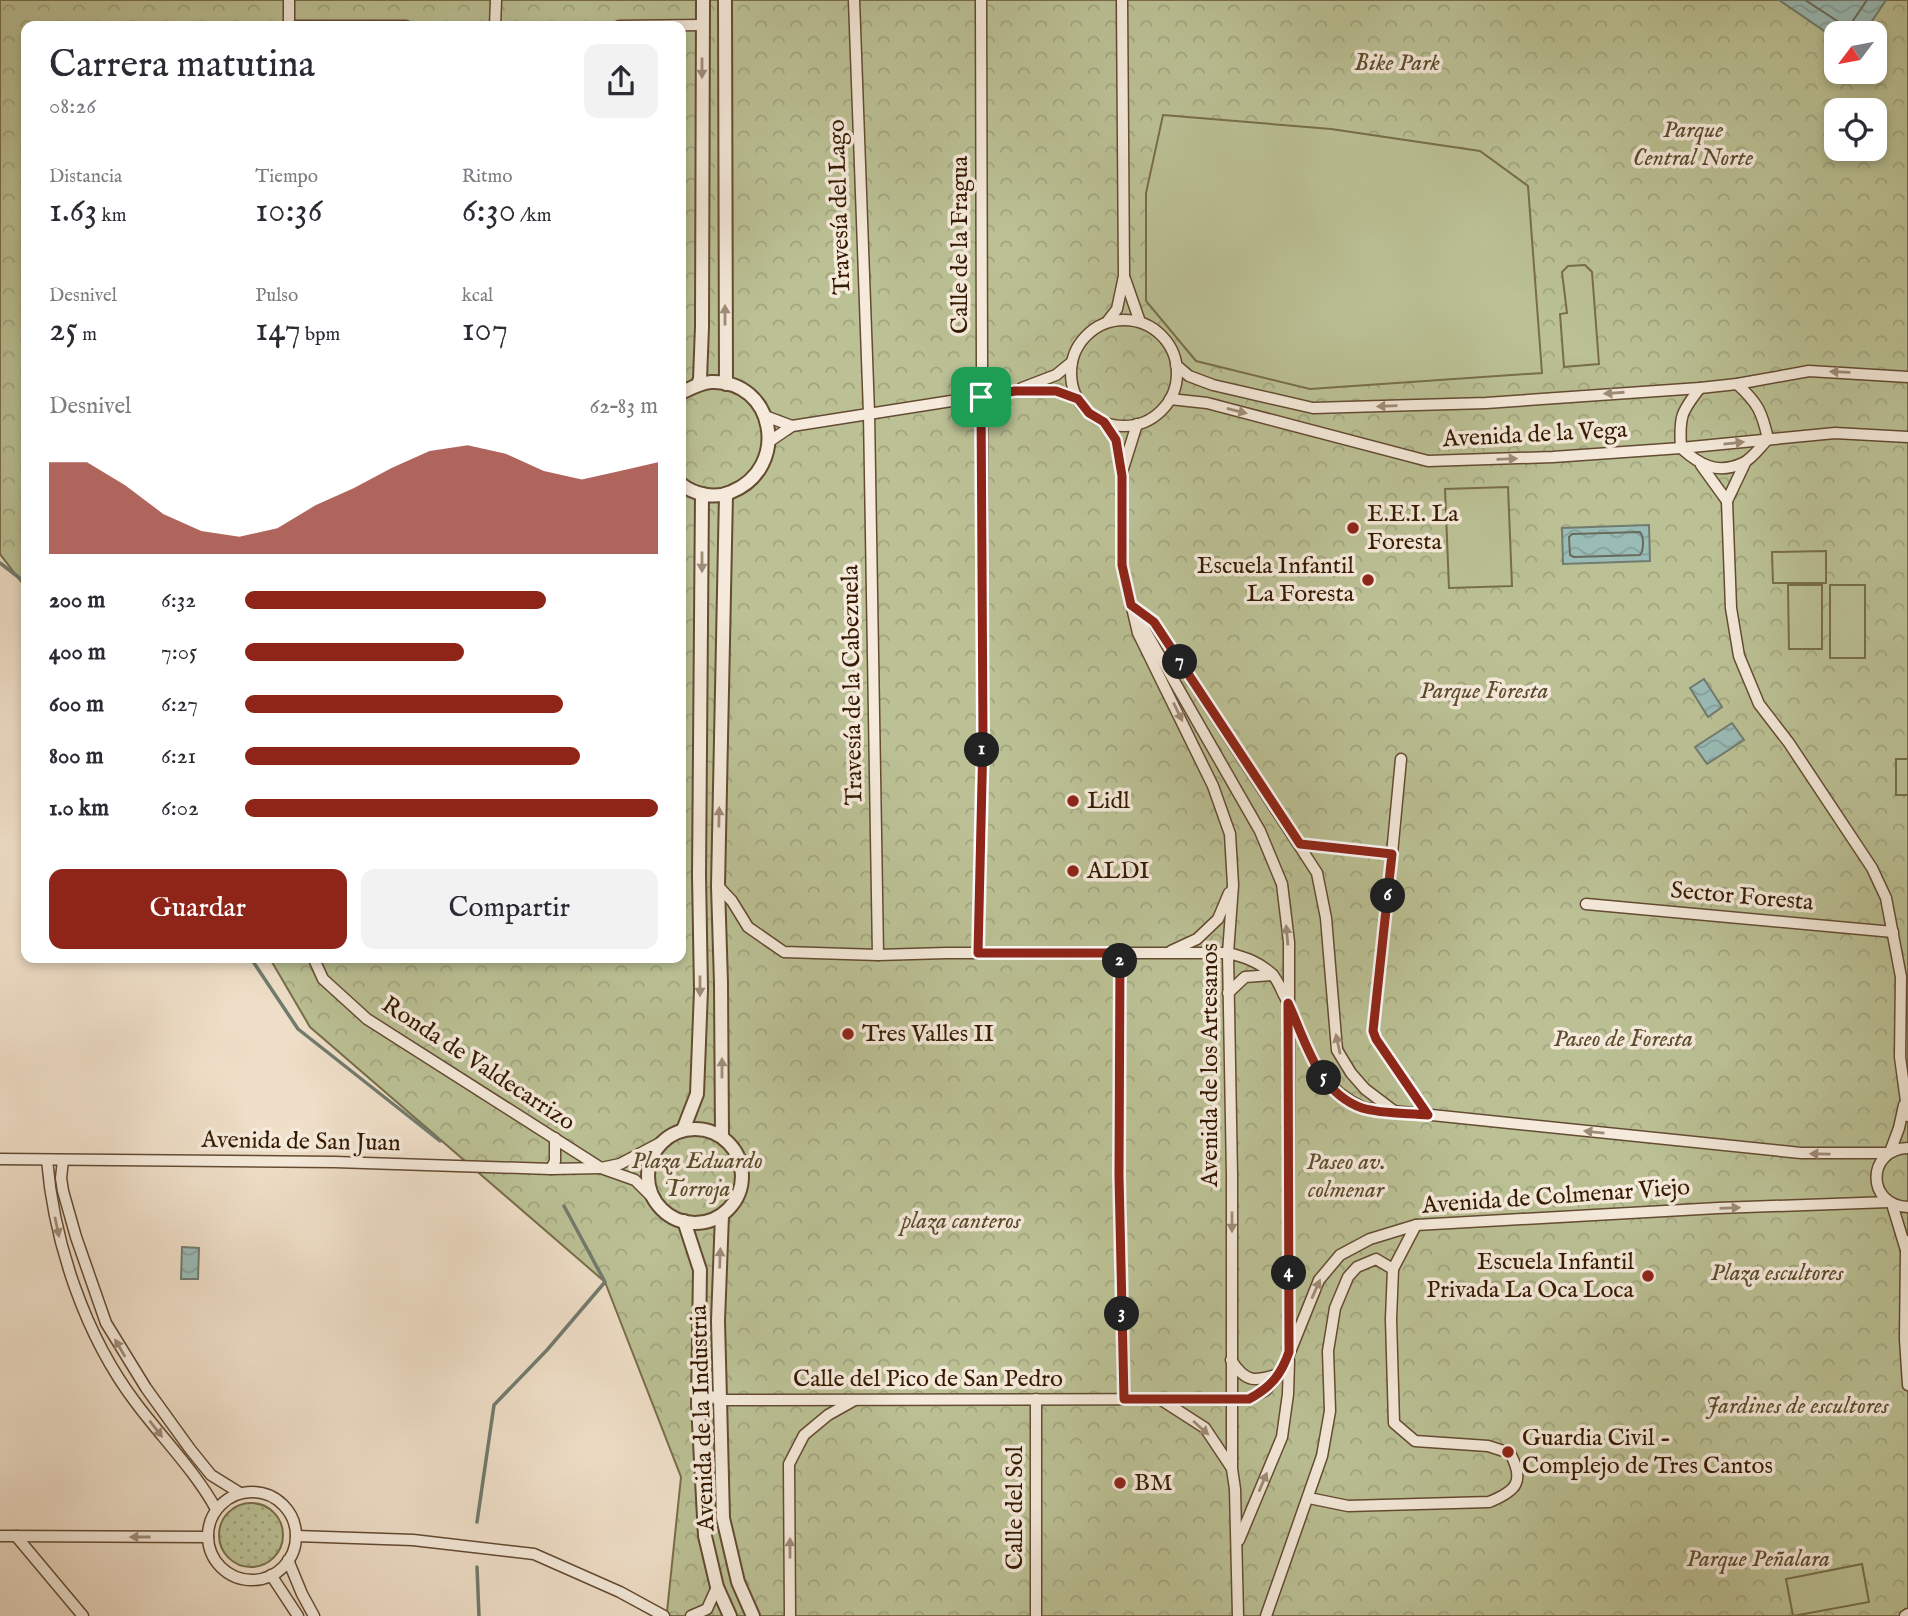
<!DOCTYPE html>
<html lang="es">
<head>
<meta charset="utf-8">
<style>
	:root { --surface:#fff; --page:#f2f2f3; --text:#2b2b33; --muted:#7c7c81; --accent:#8f2418 }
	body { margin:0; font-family:"IM FELL English",serif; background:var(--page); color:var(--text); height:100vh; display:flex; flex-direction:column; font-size:26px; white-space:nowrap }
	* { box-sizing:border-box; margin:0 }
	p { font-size:23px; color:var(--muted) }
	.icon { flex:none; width:38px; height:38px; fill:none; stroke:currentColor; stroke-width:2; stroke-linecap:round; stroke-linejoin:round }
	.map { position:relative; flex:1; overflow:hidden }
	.side { position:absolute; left:21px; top:21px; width:665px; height:942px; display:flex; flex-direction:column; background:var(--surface); border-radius:14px; box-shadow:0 4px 10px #0003 }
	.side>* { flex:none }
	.needle { width:46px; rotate:238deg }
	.fabs { position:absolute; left:1824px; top:21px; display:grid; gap:14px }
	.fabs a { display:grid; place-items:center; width:63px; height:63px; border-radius:14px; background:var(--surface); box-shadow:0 4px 10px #0003; font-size:35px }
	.pin { position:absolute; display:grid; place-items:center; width:60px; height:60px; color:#fff; margin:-30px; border-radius:14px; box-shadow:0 4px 10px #0006 }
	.km { position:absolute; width:35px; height:35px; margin:-18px; border-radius:50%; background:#222; color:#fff; font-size:19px; line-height:35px; text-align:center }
	.round { display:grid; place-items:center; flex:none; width:74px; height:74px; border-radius:14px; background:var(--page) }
	.summary { display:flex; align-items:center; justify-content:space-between; height:119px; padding:0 28px }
	h1 { font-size:38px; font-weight:600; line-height:52px }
	.metrics { display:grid; grid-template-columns:repeat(3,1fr); gap:10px; height:119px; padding:7px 28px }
	.metrics div { display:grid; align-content:center }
	.metrics b { font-size:35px; font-weight:600 }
	.metrics small { font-size:19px; font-weight:400 }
	.metrics p { font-size:19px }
	.chart { height:196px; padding:14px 28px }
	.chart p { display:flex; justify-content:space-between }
	.chart svg { width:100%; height:126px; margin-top:7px; fill:var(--accent); opacity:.7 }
	.cta { display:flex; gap:14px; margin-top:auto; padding:14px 28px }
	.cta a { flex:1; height:80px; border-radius:14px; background:var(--accent); color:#fff; font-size:28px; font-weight:600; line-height:80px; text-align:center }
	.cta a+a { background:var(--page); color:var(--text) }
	ul { padding:0 28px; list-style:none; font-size:23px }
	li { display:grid; grid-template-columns:112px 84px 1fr; align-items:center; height:52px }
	li i { height:18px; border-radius:9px; background:var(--accent) }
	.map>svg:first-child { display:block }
</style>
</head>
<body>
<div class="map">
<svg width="1908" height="1616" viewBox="0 0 1908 1616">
	<defs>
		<pattern id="grass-dots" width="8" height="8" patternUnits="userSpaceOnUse" patternTransform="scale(1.75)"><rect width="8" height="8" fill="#bbc195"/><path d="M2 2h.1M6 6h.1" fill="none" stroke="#a1a57f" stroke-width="1.8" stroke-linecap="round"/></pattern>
		<pattern id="forest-crowns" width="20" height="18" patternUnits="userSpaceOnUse" patternTransform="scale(1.75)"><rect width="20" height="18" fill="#bbc195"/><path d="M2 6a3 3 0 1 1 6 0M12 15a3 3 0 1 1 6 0" fill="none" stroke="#a1a57f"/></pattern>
		<pattern id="water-waves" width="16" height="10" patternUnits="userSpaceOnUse" patternTransform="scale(1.75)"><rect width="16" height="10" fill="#9abcb7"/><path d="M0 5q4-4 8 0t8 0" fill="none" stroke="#85a19c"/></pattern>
	</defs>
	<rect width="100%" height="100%" fill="#efdfc8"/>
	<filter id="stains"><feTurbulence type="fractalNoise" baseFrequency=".00286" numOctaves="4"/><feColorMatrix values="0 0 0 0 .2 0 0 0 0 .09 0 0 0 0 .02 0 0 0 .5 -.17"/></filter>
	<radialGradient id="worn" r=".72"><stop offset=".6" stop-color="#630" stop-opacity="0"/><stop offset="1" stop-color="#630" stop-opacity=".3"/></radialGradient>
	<circle fill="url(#grass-dots)" stroke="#786e4a" stroke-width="2" cx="251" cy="1535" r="32"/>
	<path fill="url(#forest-crowns)" stroke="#786e4a" stroke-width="2" fill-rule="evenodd" d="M 0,0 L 1908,0 L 1908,1616 L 670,1616 L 667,1612 L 681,1477 L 605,1282 L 310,1027 L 269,957 L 681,957 L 681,26 L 26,26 L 26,588 L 0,554 ZM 1836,33 L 1874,33 L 1874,72 L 1836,72 ZM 1836,110 L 1874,110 L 1874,149 L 1836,149 Z"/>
	<g fill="#bbc195" stroke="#786e4a" stroke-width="2">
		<path d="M 1163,115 L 1331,129 L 1480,151 L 1528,186 L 1542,373 L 1310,389 L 1196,361 L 1146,301 L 1146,193 Z"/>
		<path d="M 1585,265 L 1592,272 L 1599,364 L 1564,367 L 1560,314 L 1567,313 L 1562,272 L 1568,266 Z"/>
		<path d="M 1508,487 L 1512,586 L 1449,588 L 1445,489 Z"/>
		<path d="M 1826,551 L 1826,583 L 1773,583 L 1772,552 Z"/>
		<path d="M 1788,585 L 1822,585 L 1822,649 L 1789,649 Z"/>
		<rect x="1830" y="585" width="35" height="73"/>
		<rect x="1896" y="759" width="12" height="36"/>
		<path d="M 1862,1564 L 1869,1602 L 1793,1616 L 1786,1579 Z"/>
	</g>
	<g fill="url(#water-waves)" stroke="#727b6e" stroke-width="2">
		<path d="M 1779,0 L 1886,0 L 1864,33 L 1836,33 L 1836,39 Z"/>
		<path d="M 1649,525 L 1650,561 L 1563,564 L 1562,528 Z"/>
		<path d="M 1704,679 L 1722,707 L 1708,717 L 1690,688 Z"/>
		<path d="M 1732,723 L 1744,740 L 1707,764 L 1695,747 Z"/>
		<path d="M 182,1247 L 199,1248 L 198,1279 L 181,1279 Z"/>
	</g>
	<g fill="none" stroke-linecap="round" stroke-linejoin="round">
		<g stroke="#686b5c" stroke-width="2">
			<path d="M 1805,0 L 1848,28 L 1867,0"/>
			<path d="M 1640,532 C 1644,537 1644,550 1640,555 L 1574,557 L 1570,555 L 1569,537 L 1572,534 Z"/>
		</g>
		<g stroke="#727b6e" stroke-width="3.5">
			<path d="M 0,563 L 26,583"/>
			<path d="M 250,957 L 298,1029 L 440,1141"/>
			<path d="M 477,1522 L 494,1405 L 547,1350 L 605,1282 L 564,1206"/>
			<path d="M 477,1567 L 479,1616"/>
		</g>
		<defs>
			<g id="minor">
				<path d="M 854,0 L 869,413 L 878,955"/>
				<path d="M 289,26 L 406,26"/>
				<path d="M 289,26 L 289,0"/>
				<path d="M 495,26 L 496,0"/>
				<path d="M 619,26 L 702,25"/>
				<path d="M 1125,279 L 1140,322"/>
				<circle cx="1124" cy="373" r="53"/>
				<path d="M 1107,322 L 1117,309 L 1124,276 L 1122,0"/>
				<path d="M 1176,365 L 1189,376 L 1213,385 L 1313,408 L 1486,403 L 1700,388 L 1737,384 L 1809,371 L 1908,377"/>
				<path d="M 1022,388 L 1056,375 L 1072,362"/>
				<path d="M 1700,388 C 1681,412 1679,417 1681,448 C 1700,465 1717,475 1743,463 C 1752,459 1761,446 1768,439 C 1762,412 1758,403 1737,384"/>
				<path d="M 1170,399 L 1207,403 L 1428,461 L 1553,457 L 1681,448 L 1835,433 L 1908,437"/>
				<path d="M 765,416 L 792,426 L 1015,391 L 1056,391 L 1078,399"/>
				<path d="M 1104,422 L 1116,440 L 1122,476 L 1122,565 L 1138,633 L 1213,786 L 1230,834 L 1233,885 L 1228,953 L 1232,1176 L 1232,1469 L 1235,1489 L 1238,1616"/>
				<path d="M 770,441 L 792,426"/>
				<path d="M 1745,463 L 1727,501 L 1731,608 L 1739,656 L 1759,704 L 1789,743 L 1872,868 L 1886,898 L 1901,977 L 1900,1057 L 1908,1116"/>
				<path d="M 1701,465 L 1727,501"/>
				<path d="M 1122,472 L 1137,424"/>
				<path d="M 1134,607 L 1154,622 L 1317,873 L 1326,918 L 1337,1050 L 1351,1073 L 1365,1089 L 1394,1111"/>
				<path d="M 1138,618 L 1260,831 L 1282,884 L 1289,942 L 1289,1346"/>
				<path d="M 1300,844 L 1392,854 L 1373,1031 L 1376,1039 L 1428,1115"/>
				<path d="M 1392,854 L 1401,759"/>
				<path d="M 718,886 L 732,901 L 748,927 L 784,952 L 878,955 L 946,953 L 1228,953 C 1245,957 1259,962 1272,974 C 1278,980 1281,990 1285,997 C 1310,1045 1309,1082 1364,1108 L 1801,1153 L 1888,1153"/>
				<path d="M 1586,904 L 1893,932"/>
				<path d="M 1171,951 L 1197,939 L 1218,919 L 1229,893"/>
				<path d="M 978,953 L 983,738 L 981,0"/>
				<path d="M 1120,953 L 1119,1176 L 1124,1399"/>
				<path d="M 313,957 L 323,979 L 367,1019 L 601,1168 L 635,1180 L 655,1200"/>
				<path d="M 1228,993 L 1245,977 L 1273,975"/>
				<path d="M 1908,1148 C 1866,1149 1866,1206 1908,1207"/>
				<path d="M 1890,1152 L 1899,1128 L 1904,1105"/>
				<path d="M 0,1159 L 335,1162 L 551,1169 L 601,1168 L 620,1164 L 660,1143"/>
				<path d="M 47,1160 C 54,1243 85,1336 136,1403 C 163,1439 195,1471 216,1509"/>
				<path d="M 63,1160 L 61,1178 L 63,1191 L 76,1237 L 106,1323 L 146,1388 L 190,1449 L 211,1475 L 240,1493"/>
				<path d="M 551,1169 L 555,1161 L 555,1138"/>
				<path d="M 1892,1204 L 1906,1250"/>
				<path d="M 1908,1241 L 1906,1251 L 1905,1339 L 1908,1385"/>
				<path d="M 1231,1360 C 1247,1385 1256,1381 1282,1373"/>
				<path d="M 698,1391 L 720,1400 L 1249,1399 L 1266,1390 L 1282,1372 L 1319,1280 L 1340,1255 L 1370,1239 L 1416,1225 L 1718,1208 L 1889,1202"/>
				<path d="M 1036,1399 L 1036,1616"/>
				<path d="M 1160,1399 L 1205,1428 L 1231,1467"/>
				<circle cx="252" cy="1536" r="44"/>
				<path d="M 1309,1498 L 1348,1506 L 1489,1502 C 1517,1491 1525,1481 1510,1453 L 1488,1446 L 1415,1441 L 1394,1423 L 1391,1319 L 1393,1269 L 1416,1225"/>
				<path d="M 0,1536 L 208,1537"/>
				<path d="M 16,1536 L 83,1616"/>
				<path d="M 296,1536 L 413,1540 L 534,1554 L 620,1592 L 664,1616"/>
				<path d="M 1239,1540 L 1282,1437 L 1288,1394 L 1289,1361"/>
				<path d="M 288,1560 L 302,1594 L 314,1616"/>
				<path d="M 271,1575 L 298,1616"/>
				<path d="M 691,1616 L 707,1609 L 717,1587"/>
				<path d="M 790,1616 L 789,1464 L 804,1435 L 828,1415 L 853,1401"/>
				<path d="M 1266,1616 L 1322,1456 L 1330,1411 L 1328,1351 L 1335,1308 L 1348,1277 L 1357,1267 L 1376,1259 L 1393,1269"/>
				<path d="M 1905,1616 L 1908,1614"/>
			</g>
			<g id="tertiary">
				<path d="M 725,0 L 726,384"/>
				<path d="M 698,384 L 700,379 L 702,327 L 703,0"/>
				<path d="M 681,393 C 691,388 700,383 711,382 C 775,379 791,468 731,492 C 715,499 695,495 681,484"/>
				<circle cx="695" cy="1176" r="47"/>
				<path d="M 683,1130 L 697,1094 L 701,990 L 699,875 L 702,494"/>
				<path d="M 722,1137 L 721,983 L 718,886 L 726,494"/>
				<path d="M 722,1215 L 718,1321 L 723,1518 L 738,1582 L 753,1616"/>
				<path d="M 684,1221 L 700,1270 L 698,1404 L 705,1536 L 717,1587 L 730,1616"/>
			</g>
		</defs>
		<use href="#minor" stroke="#644b32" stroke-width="13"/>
		<use href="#tertiary" stroke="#644b32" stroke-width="16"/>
		<use href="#minor" stroke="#f5eadb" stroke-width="10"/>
		<use href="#tertiary" stroke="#f5eadb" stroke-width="12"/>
	</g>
	<defs><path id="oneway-solid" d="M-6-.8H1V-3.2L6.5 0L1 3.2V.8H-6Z" transform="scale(1.75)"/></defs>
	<g fill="#9f8c78">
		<use href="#oneway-solid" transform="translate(702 68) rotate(90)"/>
		<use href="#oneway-solid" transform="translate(725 315) rotate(-90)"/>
		<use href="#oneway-solid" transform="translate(1840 372) rotate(-178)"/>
		<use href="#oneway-solid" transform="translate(1614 393) rotate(176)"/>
		<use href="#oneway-solid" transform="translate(1387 406) rotate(178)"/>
		<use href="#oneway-solid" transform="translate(1237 411) rotate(14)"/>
		<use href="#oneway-solid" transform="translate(1734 443) rotate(-6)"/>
		<use href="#oneway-solid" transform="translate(1507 459) rotate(-2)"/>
		<use href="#oneway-solid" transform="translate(702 562) rotate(90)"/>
		<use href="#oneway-solid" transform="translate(1178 712) rotate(64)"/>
		<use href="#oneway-solid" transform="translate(719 817) rotate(-89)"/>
		<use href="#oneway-solid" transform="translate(1287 935) rotate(-95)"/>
		<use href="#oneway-solid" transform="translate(700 986) rotate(90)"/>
		<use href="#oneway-solid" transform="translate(1338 1044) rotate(-102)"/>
		<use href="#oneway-solid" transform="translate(722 1068) rotate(-90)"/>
		<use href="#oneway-solid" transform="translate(1594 1132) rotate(-174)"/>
		<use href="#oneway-solid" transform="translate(1820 1154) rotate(-179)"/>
		<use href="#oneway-solid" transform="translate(1730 1208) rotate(-2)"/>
		<use href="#oneway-solid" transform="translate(1232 1222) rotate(90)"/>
		<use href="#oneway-solid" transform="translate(57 1227) rotate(78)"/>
		<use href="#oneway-solid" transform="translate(720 1258) rotate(-88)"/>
		<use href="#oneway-solid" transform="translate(1316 1289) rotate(-66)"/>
		<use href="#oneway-solid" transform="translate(120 1348) rotate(-120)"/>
		<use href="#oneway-solid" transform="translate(1201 1428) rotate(42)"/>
		<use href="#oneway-solid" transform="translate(156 1429) rotate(52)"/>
		<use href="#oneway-solid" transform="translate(1263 1482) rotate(-67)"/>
		<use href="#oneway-solid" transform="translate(140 1537) rotate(-180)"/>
		<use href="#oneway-solid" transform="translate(790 1548) rotate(-90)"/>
	</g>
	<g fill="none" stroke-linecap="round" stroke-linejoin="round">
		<defs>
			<path id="route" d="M 1015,391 L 1056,391 L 1078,399 L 1089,413 L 1104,422 L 1116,440 L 1122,476 L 1122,565 L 1131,605 L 1154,622 L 1300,844 L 1392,854 L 1373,1031 L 1376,1039 L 1428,1115 C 1407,1113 1382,1114 1362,1108 C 1317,1092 1306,1041 1288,1003 L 1289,1352 C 1281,1375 1271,1387 1249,1399 L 1124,1399 L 1119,1176 L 1120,953 L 978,953 L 983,738 L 981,397 Z"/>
		</defs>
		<use href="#route" stroke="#fff" stroke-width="14"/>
		<use href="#route" stroke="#8f2418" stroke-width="9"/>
	</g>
	<g fill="#8f2418" stroke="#f5eadb" stroke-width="2.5">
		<circle cx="1353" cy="528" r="7"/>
		<circle cx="1368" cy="580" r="7"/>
		<circle cx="1073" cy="801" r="7"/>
		<circle cx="1073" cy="871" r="7"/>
		<circle cx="848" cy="1034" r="7"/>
		<circle cx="1648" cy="1276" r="7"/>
		<circle cx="1508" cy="1452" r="7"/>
		<circle cx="1120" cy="1483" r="7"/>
	</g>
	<g text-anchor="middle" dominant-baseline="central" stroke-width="7" stroke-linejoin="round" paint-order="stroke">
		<g font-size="24" font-style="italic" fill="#5d4c2d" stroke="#f5eadb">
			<text x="1397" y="63">Bike Park</text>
			<text x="1693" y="130">Parque<tspan x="1693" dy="28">Central Norte</tspan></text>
			<text x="1484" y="691">Parque Foresta</text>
			<text x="1623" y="1039">Paseo de Foresta</text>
			<text x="697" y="1161">Plaza Eduardo<tspan x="697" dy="28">Torroja</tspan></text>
			<text x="1346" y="1162">Paseo av.<tspan x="1346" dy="28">colmenar</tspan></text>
			<text x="961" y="1221">plaza canteros</text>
			<text x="1777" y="1273">Plaza escultores</text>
			<text x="1797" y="1406">Jardines de escultores</text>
			<text x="1758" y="1559">Parque Peñalara</text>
		</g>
		<g font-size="24" fill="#351a00" stroke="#f5eadb">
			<text transform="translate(840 207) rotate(-92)">Travesía del Lago</text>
			<text transform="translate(960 245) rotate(-90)">Calle de la Fragua</text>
			<text transform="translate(1535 435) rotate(-3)">Avenida de la Vega</text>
			<text transform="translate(853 685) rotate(-91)">Travesía de la Cabezuela</text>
			<text transform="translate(1742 897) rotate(5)">Sector Foresta</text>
			<text transform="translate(478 1064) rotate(33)">Ronda de Valdecarrizo</text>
			<text transform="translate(1210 1065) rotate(-90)">Avenida de los Artesanos</text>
			<text transform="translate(301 1142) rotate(1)">Avenida de San Juan</text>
			<text transform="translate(1556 1197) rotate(-4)">Avenida de Colmenar Viejo</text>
			<text x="928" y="1379">Calle del Pico de San Pedro</text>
			<text transform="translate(703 1418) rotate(-92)">Avenida de la Industria</text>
			<text transform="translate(1015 1508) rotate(-90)">Calle del Sol</text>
		</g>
		<g font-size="24" fill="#351a00" stroke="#f5eadb" text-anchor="start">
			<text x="1367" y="514">E.E.I. La<tspan x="1367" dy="28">Foresta</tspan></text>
			<text x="1354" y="566" text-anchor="end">Escuela Infantil<tspan x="1354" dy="28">La Foresta</tspan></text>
			<text x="1087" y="801">Lidl</text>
			<text x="1087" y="871">ALDI</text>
			<text x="862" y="1034">Tres Valles II</text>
			<text x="1634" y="1262" text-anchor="end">Escuela Infantil<tspan x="1634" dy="28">Privada La Oca Loca</tspan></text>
			<text x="1522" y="1438">Guardia Civil -<tspan x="1522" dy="28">Complejo de Tres Cantos</tspan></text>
			<text x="1134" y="1483">BM</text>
		</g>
	</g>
	<rect width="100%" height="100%" filter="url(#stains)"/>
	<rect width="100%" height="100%" fill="url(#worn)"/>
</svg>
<div class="fabs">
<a><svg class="needle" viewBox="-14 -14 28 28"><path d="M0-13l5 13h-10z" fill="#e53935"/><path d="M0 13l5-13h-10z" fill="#7c7c81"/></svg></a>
<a><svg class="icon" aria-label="locate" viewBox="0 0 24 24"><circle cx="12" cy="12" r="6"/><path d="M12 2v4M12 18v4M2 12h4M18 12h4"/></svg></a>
</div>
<div class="pin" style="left:981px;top:397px;background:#1e9e55"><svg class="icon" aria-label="arrive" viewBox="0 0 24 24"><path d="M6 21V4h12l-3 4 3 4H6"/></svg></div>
<b class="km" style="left:982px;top:750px">1</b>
<b class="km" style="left:1120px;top:961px">2</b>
<b class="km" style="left:1122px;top:1314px">3</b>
<b class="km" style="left:1289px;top:1273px">4</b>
<b class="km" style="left:1324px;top:1078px">5</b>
<b class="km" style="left:1388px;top:896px">6</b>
<b class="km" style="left:1180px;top:662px">7</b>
<section class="side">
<div class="summary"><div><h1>Carrera matutina</h1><p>08:26</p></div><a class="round"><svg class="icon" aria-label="share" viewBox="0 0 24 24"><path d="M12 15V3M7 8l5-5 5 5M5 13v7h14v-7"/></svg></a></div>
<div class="metrics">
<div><p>Distancia</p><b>1.63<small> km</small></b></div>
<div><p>Tiempo</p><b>10:36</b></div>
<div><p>Ritmo</p><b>6:30<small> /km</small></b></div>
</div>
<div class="metrics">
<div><p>Desnivel</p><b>25<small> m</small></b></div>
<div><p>Pulso</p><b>147<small> bpm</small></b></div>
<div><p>kcal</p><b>107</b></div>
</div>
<div class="chart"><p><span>Desnivel</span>62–83 m</p>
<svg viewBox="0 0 160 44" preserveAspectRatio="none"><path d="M0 44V12L10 12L20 20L30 30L40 36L50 38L60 35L70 27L80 21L90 14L100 8L110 6L120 9L130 15L140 18L150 15L160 12V44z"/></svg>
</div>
<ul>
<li><b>200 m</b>6:32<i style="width:73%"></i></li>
<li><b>400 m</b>7:05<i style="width:53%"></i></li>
<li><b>600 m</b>6:27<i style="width:77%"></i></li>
<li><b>800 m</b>6:21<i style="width:81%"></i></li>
<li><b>1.0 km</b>6:02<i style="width:100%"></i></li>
</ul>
<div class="cta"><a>Guardar</a><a>Compartir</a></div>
</section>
</div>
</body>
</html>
